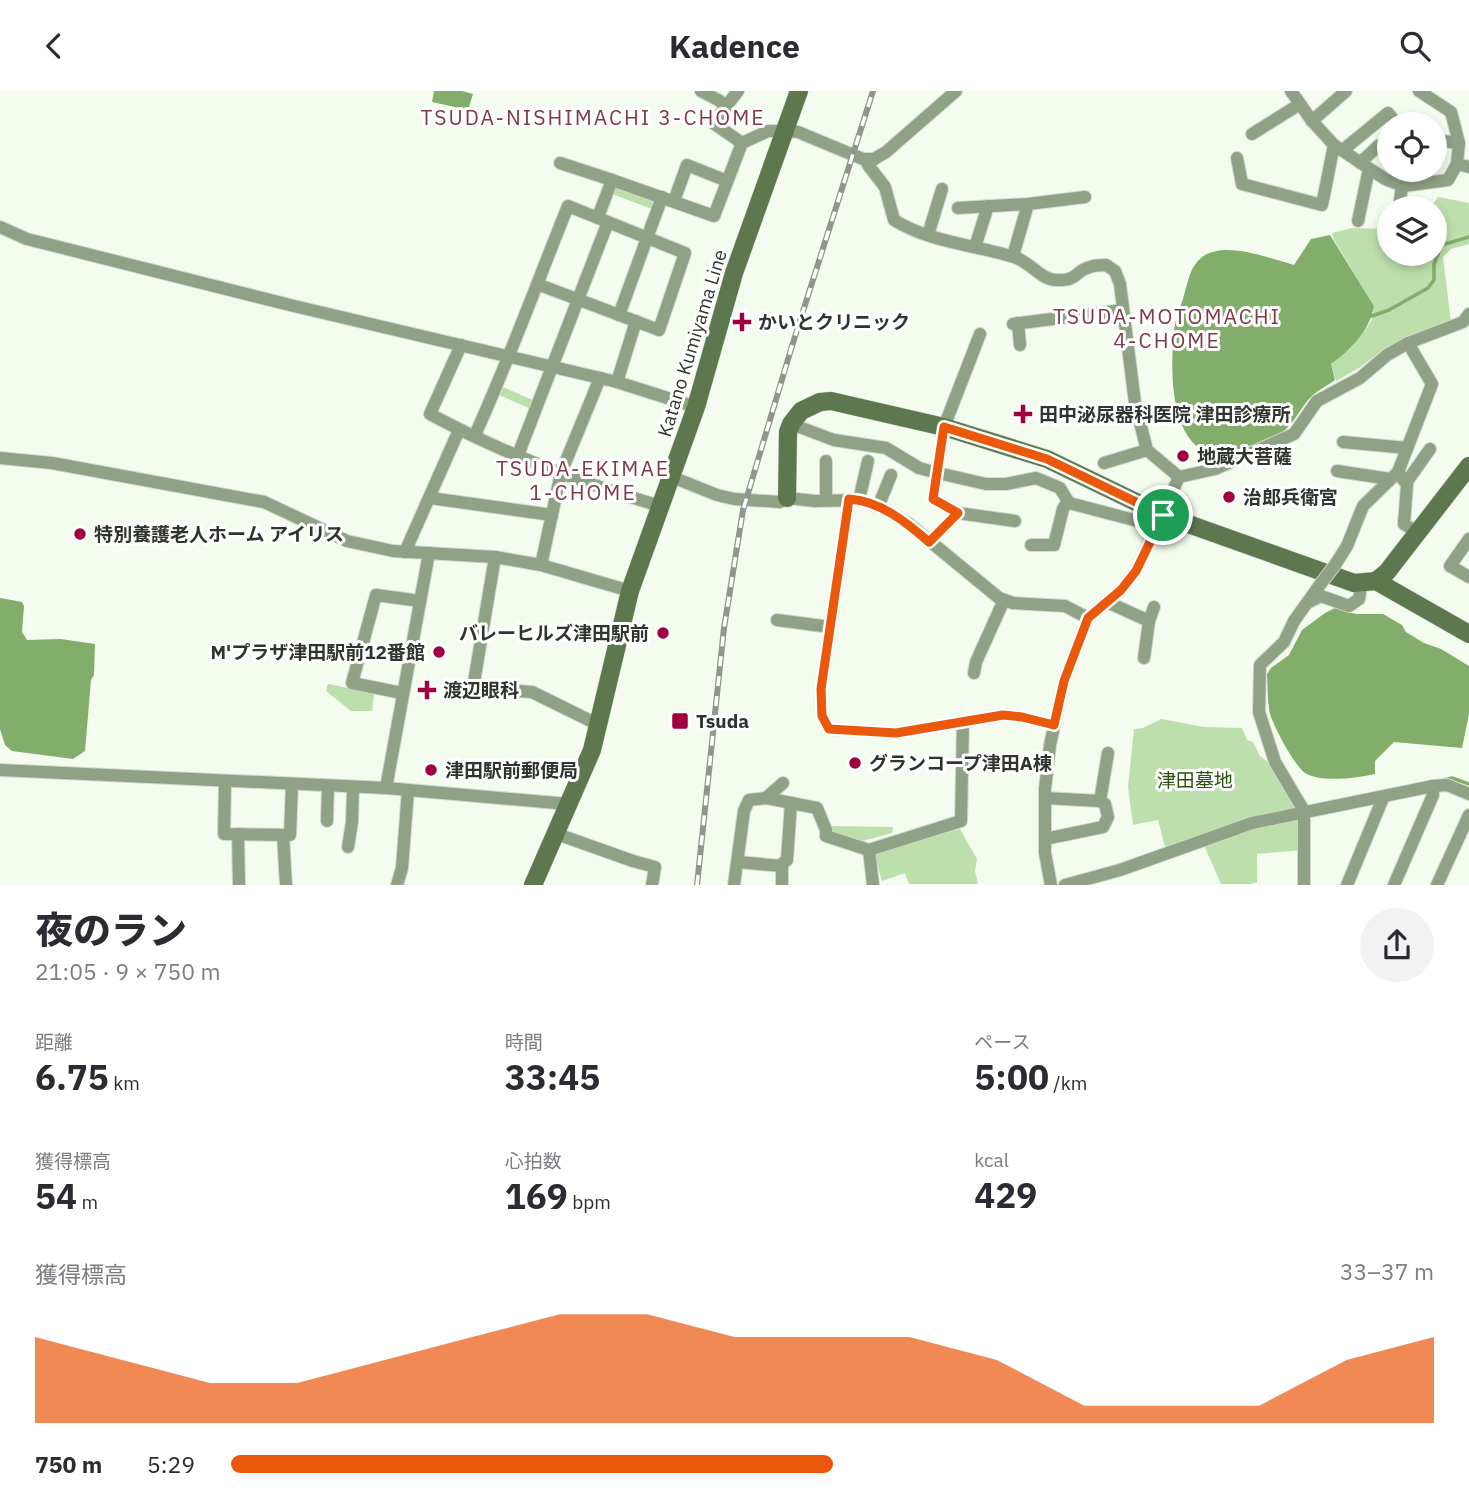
<!DOCTYPE html>
<html lang="ja">
<head>
<meta charset="utf-8">
<style>
	:root { --surface:#fff; --page:#f2f2f3; --text:#2b2b33; --muted:#7c7c81; --accent:#ea580c }
	body { margin:0; font-family:"IBM Plex Sans","Noto Sans JP",sans-serif; background:var(--page); color:var(--text); height:100vh; display:flex; flex-direction:column; font-size:26px; white-space:nowrap }
	* { box-sizing:border-box; margin:0 }
	p { font-size:23px; color:var(--muted) }
	.icon { flex:none; width:38px; height:38px; fill:none; stroke:currentColor; stroke-width:2; stroke-linecap:round; stroke-linejoin:round }
	.map { position:relative; height:794px; overflow:hidden }
	.details { display:flex; flex-direction:column; background:var(--surface); flex:1 }
	.details>* { flex:none }
	.fabs { position:absolute; left:1377px; top:21px; display:grid; gap:14px }
	.fabs a { display:grid; place-items:center; width:70px; height:70px; border-radius:50%; background:var(--surface); box-shadow:0 4px 10px #0003; font-size:35px }
	.pin { position:absolute; display:grid; place-items:center; width:60px; height:60px; color:#fff; margin:-30px; border:4px solid #fff; border-radius:50%; box-shadow:0 2px 7px #0007 }
	.round { display:grid; place-items:center; flex:none; width:74px; height:74px; border-radius:37px; background:var(--page) }
	.headline { display:flex; align-items:center; justify-content:space-between; height:119px; padding:0 35px }
	h1 { font-size:38px; font-weight:800; line-height:52px }
	.stats { display:grid; grid-template-columns:repeat(3,1fr); gap:10px; height:119px; padding:7px 35px }
	.stats div { display:grid; align-content:center }
	.stats b { font-size:35px; font-weight:800 }
	.stats small { font-size:19px; font-weight:400 }
	.stats p { font-size:19px }
	.chart { height:196px; padding:14px 35px }
	.chart p { display:flex; justify-content:space-between }
	.chart svg { width:100%; height:126px; margin-top:7px; fill:var(--accent); opacity:.7 }
	ul { padding:0 35px; list-style:none; font-size:23px }
	li { display:grid; grid-template-columns:112px 84px 1fr; align-items:center; height:52px }
	li i { height:18px; border-radius:9px; background:var(--accent) }
	header { display:flex; justify-content:space-between; align-items:center; height:91px; padding:0 35px; background:var(--surface); font-size:32px; font-weight:800 }
	.map>svg:first-child { display:block }
</style>
</head>
<body>
<header><svg class="icon" aria-label="back" viewBox="0 0 24 24"><path d="M15 5l-7 7 7 7"/></svg>Kadence<svg class="icon" aria-label="search" viewBox="0 0 24 24"><circle cx="10" cy="10" r="6"/><path d="M15 15l6 6"/></svg></header>
<div class="map">
<svg width="1469" height="794" viewBox="0 0 1469 794">
	<rect width="100%" height="100%" fill="#f3fcee"/>
	<g fill="#bddfac">
		<path d="M 612,89 L 662,106 L 657,120 L 607,101 Z"/>
		<path d="M 1438,106 L 1469,112 L 1469,153 L 1451,158 L 1443,166 L 1451,232 L 1384,258 L 1359,277 L 1336,290 L 1331,273 L 1350,258 L 1366,238 L 1372,229 L 1374,215 L 1334,149 L 1332,142 L 1352,137 L 1389,138 L 1390,163 L 1435,163 L 1435,117 L 1430,117 Z"/>
		<path d="M 503,296 L 535,310 L 531,318 L 499,304 Z"/>
		<path d="M 328,593 L 374,602 L 372,620 L 351,620 L 326,600 Z"/>
		<path d="M 1161,628 L 1204,636 L 1242,637 L 1247,649 L 1253,651 L 1260,665 L 1268,671 L 1298,718 L 1241,731 L 1165,756 L 1158,729 L 1133,734 L 1128,696 L 1134,638 L 1143,637 Z"/>
		<path d="M 1297,725 L 1303,759 L 1257,763 L 1257,791 L 1251,793 L 1221,793 L 1203,752 Z"/>
		<path d="M 831,735 L 893,736 L 892,742 L 859,751 L 833,742 Z"/>
		<path d="M 960,738 L 977,768 L 975,780 L 978,793 L 909,793 L 905,782 L 882,790 L 873,760 Z"/>
	</g>
	<g fill="#83ad6b">
		<path d="M 434,0 L 462,0 L 473,3 L 468,19 L 432,11 Z"/>
		<path d="M 1330,144 L 1374,215 C 1370,239 1351,259 1331,273 L 1335,289 C 1327,295 1316,300 1309,308 C 1301,317 1296,328 1287,337 C 1278,347 1242,363 1229,364 C 1168,369 1170,280 1174,240 C 1175,228 1181,216 1184,204 C 1188,191 1190,175 1202,166 C 1225,149 1268,167 1294,174 L 1311,148 Z"/>
		<path d="M 0,507 L 22,511 L 24,515 L 22,541 L 27,549 L 61,548 L 95,553 L 94,584 L 91,589 L 85,660 L 73,668 L 12,660 L 5,654 L 0,638 Z"/>
		<path d="M 1335,517 L 1356,523 L 1383,523 L 1402,534 L 1406,541 L 1424,552 L 1441,558 L 1469,575 L 1469,623 L 1462,657 L 1394,651 L 1375,670 L 1375,683 C 1357,687 1321,692 1305,682 C 1294,674 1276,639 1271,626 C 1267,613 1268,596 1267,583 L 1271,577 L 1289,564 L 1302,539 L 1325,522 Z"/>
	</g>
	<g fill="none" stroke-linecap="round" stroke-linejoin="round">
		<g stroke="#83ad6b" stroke-width="3.5">
			<path d="M 1372,225 L 1389,219 L 1428,197 L 1434,189 L 1434,173 L 1442,154 L 1469,146"/>
			<path d="M 1444,689 L 1452,687 L 1469,693"/>
		</g>
		<defs>
			<g id="street">
				<path d="M 701,0 L 720,10 L 725,16"/>
				<path d="M 738,0 L 713,32 L 742,52"/>
				<path d="M 1291,0 L 1312,30 L 1334,54 L 1385,88 L 1403,95 L 1448,89 L 1457,73"/>
				<path d="M 1419,0 L 1451,21 L 1459,52 L 1457,73 L 1469,76"/>
				<path d="M 1312,30 L 1346,0"/>
				<path d="M 1252,43 L 1300,13"/>
				<path d="M 1435,49 L 1459,52"/>
				<path d="M 1343,59 L 1388,22 L 1397,33"/>
				<path d="M 1237,67 L 1242,93 L 1322,114 L 1334,54"/>
				<path d="M 874,68 L 868,74 L 885,96 L 894,129 C 929,151 975,154 1014,166 C 1029,170 1041,189 1056,189 C 1079,190 1074,180 1090,176 C 1095,174 1101,174 1106,174 L 1115,180 L 1120,193 L 1135,312 L 1147,359 L 1104,372"/>
				<path d="M 560,72 L 612,89"/>
				<path d="M 1360,72 L 1378,55 L 1390,48"/>
				<path d="M 674,110 L 687,74 L 727,90"/>
				<path d="M 958,117 L 1028,113 L 1085,106"/>
				<path d="M 1399,117 L 1402,95"/>
				<path d="M 598,126 L 612,89 L 714,125 L 742,52 L 768,40 L 786,40 L 798,41 L 863,68 L 874,68 L 886,61 L 956,0"/>
				<path d="M 1358,130 L 1369,78"/>
				<path d="M 0,136 L 27,148 L 294,215 L 617,291 L 696,316"/>
				<path d="M 928,144 L 942,98"/>
				<path d="M 975,156 L 988,115"/>
				<path d="M 1013,165 L 1028,113"/>
				<path d="M 619,224 L 662,106"/>
				<path d="M 1018,232 L 1020,254"/>
				<path d="M 1013,233 L 1123,219"/>
				<path d="M 461,254 L 430,323 C 502,362 581,392 660,415"/>
				<path d="M 617,291 L 636,230"/>
				<path d="M 791,333 L 834,349 L 886,357 L 919,377 L 938,382 L 986,393 L 1006,393 L 1036,387 L 1060,397 L 1069,412 L 1157,435"/>
				<path d="M 475,344 C 509,269 537,192 568,115 L 685,162 L 659,239 L 537,193"/>
				<path d="M 1343,351 L 1407,357"/>
				<path d="M 1147,359 L 1179,386"/>
				<path d="M 518,364 L 608,131"/>
				<path d="M 0,367 L 52,372 L 264,411 L 347,450 L 393,460 L 495,466 L 541,474 L 630,500"/>
				<path d="M 1337,380 L 1390,388"/>
				<path d="M 1398,381 L 1407,394 L 1404,433 L 1418,442"/>
				<path d="M 672,386 L 717,404 L 734,408 L 780,411 L 787,407 L 815,410 L 859,409 L 882,417 L 909,433 L 999,507 L 1013,512 L 1065,515 L 1088,527"/>
				<path d="M 1406,392 L 1430,358"/>
				<path d="M 430,407 L 552,424"/>
				<path d="M 826,409 L 826,370"/>
				<path d="M 849,409 L 821,598 L 822,625 L 829,638 L 896,642 L 1003,624 L 1022,626 L 1054,634"/>
				<path d="M 859,409 L 868,370"/>
				<path d="M 878,416 L 891,384"/>
				<path d="M 958,422 L 1015,430"/>
				<path d="M 1469,448 L 1450,475 L 1469,486"/>
				<path d="M 929,451 L 958,422 L 933,408 L 944,336 L 980,243"/>
				<path d="M 1031,454 L 1054,454 L 1063,418 L 1068,410"/>
				<path d="M 405,461 L 459,339"/>
				<path d="M 495,466 L 473,597 L 532,601 L 599,634"/>
				<path d="M 541,474 L 561,382 L 600,287"/>
				<path d="M 1335,474 L 1347,455 L 1363,415 L 1398,381 L 1432,293 L 1408,252"/>
				<path d="M 1107,511 L 1149,530 L 1154,516"/>
				<path d="M 1309,511 L 1321,505 L 1349,515 L 1359,508 L 1362,491"/>
				<path d="M 777,529 L 830,536"/>
				<path d="M 1144,567 L 1149,530"/>
				<path d="M 974,582 L 976,571 L 1004,509"/>
				<path d="M 402,602 L 352,592 L 376,504 L 420,510"/>
				<path d="M 0,679 L 386,697 L 568,713"/>
				<path d="M 225,691 L 224,743 L 290,744 L 292,694"/>
				<path d="M 386,697 L 429,462"/>
				<path d="M 766,707 L 783,692"/>
				<path d="M 1045,707 L 1100,710 L 1105,713 L 1108,726 L 1103,736 L 1045,748"/>
				<path d="M 1100,710 L 1108,662"/>
				<path d="M 327,730 L 328,695"/>
				<path d="M 554,742 L 633,770 L 655,776 L 652,794"/>
				<path d="M 238,743 L 239,794"/>
				<path d="M 283,744 L 286,794"/>
				<path d="M 348,756 L 352,731 L 353,696"/>
				<path d="M 869,759 L 873,794"/>
				<path d="M 738,771 L 782,775"/>
				<path d="M 397,794 L 402,777 L 408,699"/>
				<path d="M 734,794 L 744,720 L 749,709 L 766,707 L 817,717 L 826,739 L 826,745 L 869,759 L 961,730 L 963,631"/>
				<path d="M 782,794 L 782,773 L 787,769 L 791,712"/>
				<path d="M 1051,794 L 1045,762 L 1045,698 L 1050,654 L 1064,590 L 1088,527 L 1121,499 L 1136,480 L 1179,386 L 1215,378 L 1294,343 L 1317,310 L 1360,287 L 1387,264 L 1408,252 L 1463,231 L 1469,223"/>
				<path d="M 1065,794 L 1120,779 L 1252,732 L 1433,695 L 1447,694 L 1469,703"/>
				<path d="M 1304,794 L 1304,720 L 1275,671 L 1259,621 L 1260,574 L 1284,551 L 1294,530 L 1319,495"/>
				<path d="M 1347,794 L 1383,707"/>
				<path d="M 1394,794 L 1433,704 L 1433,695"/>
				<path d="M 1437,794 L 1469,724"/>
			</g>
			<g id="secondary">
				<path d="M 787,407 L 788,341 L 791,333 L 801,320 L 820,311 L 831,310 L 944,336 L 1047,368 L 1163,424 L 1354,492 L 1376,490 L 1469,543"/>
				<path d="M 1376,490 L 1387,481 L 1469,375"/>
				<path d="M 533,794 L 592,659 L 630,500 L 696,316 L 734,182 L 799,0"/>
			</g>
		</defs>
		<use href="#street" stroke="#d0d8cb" stroke-width="14"/>
		<use href="#secondary" stroke="#d0d8cb" stroke-width="19"/>
		<use href="#street" stroke="#8fa285" stroke-width="12"/>
		<use href="#secondary" stroke="#5d784f" stroke-width="18"/>
		<defs>
			<path id="rail" d="M 697,794 L 724,537 L 743,419 L 792,255 L 873,0"/>
		</defs>
		<use href="#rail" stroke="#90968c" stroke-width="6"/>
		<use href="#rail" stroke="#fff" stroke-width="3.5" stroke-dasharray="10" stroke-linecap="butt"/>
		<defs>
			<path id="street-bridge" d="M 1319,495 L 1335,474"/>
		</defs>
		<use href="#street-bridge" stroke="#d0d8cb" stroke-width="14" stroke-linecap="butt"/>
		<use href="#street-bridge" stroke="#8fa285" stroke-width="12"/>
	</g>
	<g fill="none" stroke-linecap="round" stroke-linejoin="round">
		<defs>
			<path id="route" d="M 944,336 L 1047,368 L 1163,424 L 1136,480 L 1121,499 L 1088,527 L 1064,590 L 1054,634 L 1022,626 L 1003,624 L 896,642 L 829,638 L 822,625 L 821,598 L 849,408 C 880,410 906,431 929,451 L 958,422 L 933,408 Z"/>
		</defs>
		<use href="#route" stroke="#fff" stroke-width="14"/>
		<use href="#route" stroke="#ea580c" stroke-width="9"/>
	</g>
	<g fill="#a0003e" stroke="#fff" stroke-width="2.5">
		<path d="M738.5 220.5h7v7h7v7h-7v7h-7v-7h-7v-7h7z"/>
		<path d="M1019.5 312.5h7v7h7v7h-7v7h-7v-7h-7v-7h7z"/>
		<circle cx="1183" cy="365" r="7"/>
		<circle cx="1229" cy="406" r="7"/>
		<circle cx="80" cy="443" r="7"/>
		<circle cx="663" cy="542" r="7"/>
		<circle cx="439" cy="561" r="7"/>
		<path d="M423.5 588.5h7v7h7v7h-7v7h-7v-7h-7v-7h7z"/>
		<rect x="671" y="621" width="18" height="18" rx="3.5"/>
		<circle cx="855" cy="672" r="7"/>
		<circle cx="431" cy="679" r="7"/>
	</g>
	<g text-anchor="middle" dominant-baseline="central" stroke-width="6" stroke-linejoin="round" paint-order="stroke">
		<g font-size="19" font-weight="bold" fill="#30342e" stroke="#fff" text-anchor="start">
			<text x="758" y="231">かいとクリニック</text>
			<text x="1039" y="323">田中泌尿器科医院 津田診療所</text>
			<text x="1197" y="365">地蔵大菩薩</text>
			<text x="1243" y="406">治郎兵衛宮</text>
			<text x="94" y="443">特別養護老人ホーム アイリス</text>
			<text x="649" y="542" text-anchor="end">バレーヒルズ津田駅前</text>
			<text x="425" y="561" text-anchor="end">M'プラザ津田駅前12番館</text>
			<text x="443" y="599">渡辺眼科</text>
			<text x="696" y="630">Tsuda</text>
			<text x="869" y="672">グランコープ津田A棟</text>
			<text x="445" y="679">津田駅前郵便局</text>
		</g>
		<g font-size="19" fill="#30342e" stroke="#fff">
			<text transform="translate(692 252) rotate(-73)">Katano Kumiyama Line</text>
		</g>
		<g font-size="19" fill="#2c530d" stroke="#fff">
			<text x="1195" y="689">津田墓地</text>
		</g>
		<g font-size="21" letter-spacing="2" fill="#813947" stroke="#fff">
			<text x="593" y="26">TSUDA-NISHIMACHI 3-CHOME</text>
			<text x="1167" y="225">TSUDA-MOTOMACHI<tspan x="1167" dy="24">4-CHOME</tspan></text>
			<text x="583" y="377">TSUDA-EKIMAE<tspan x="583" dy="24">1-CHOME</tspan></text>
		</g>
	</g>
</svg>
<div class="fabs">
<a><svg class="icon" aria-label="locate" viewBox="0 0 24 24"><circle cx="12" cy="12" r="6"/><path d="M12 2v4M12 18v4M2 12h4M18 12h4"/></svg></a>
<a><svg class="icon" aria-label="layers" viewBox="0 0 24 24"><path d="M12 4l9 5-9 5-9-5zM3 14l9 5 9-5"/></svg></a>
</div>
<div class="pin" style="left:1163px;top:424px;background:#1e9e55"><svg class="icon" aria-label="arrive" viewBox="0 0 24 24"><path d="M6 21V4h12l-3 4 3 4H6"/></svg></div>
</div>
<section class="details">
<div class="headline"><div><h1>夜のラン</h1><p>21:05 · 9 × 750 m</p></div><a class="round"><svg class="icon" aria-label="share" viewBox="0 0 24 24"><path d="M12 15V3M7 8l5-5 5 5M5 13v7h14v-7"/></svg></a></div>
<div class="stats">
<div><p>距離</p><b>6.75<small> km</small></b></div>
<div><p>時間</p><b>33:45</b></div>
<div><p>ペース</p><b>5:00<small> /km</small></b></div>
</div>
<div class="stats">
<div><p>獲得標高</p><b>54<small> m</small></b></div>
<div><p>心拍数</p><b>169<small> bpm</small></b></div>
<div><p>kcal</p><b>429</b></div>
</div>
<div class="chart"><p><span>獲得標高</span>33–37 m</p>
<svg viewBox="0 0 160 44" preserveAspectRatio="none"><path d="M0 44V14L10 22L20 30L30 30L40 22L50 14L60 6L70 6L80 14L90 14L100 14L110 22L120 38L130 38L140 38L150 22L160 14V44z"/></svg>
</div>
<ul>
<li><b>750 m</b>5:29<i style="width:50%"></i></li>
</ul>
</section>
</body>
</html>
